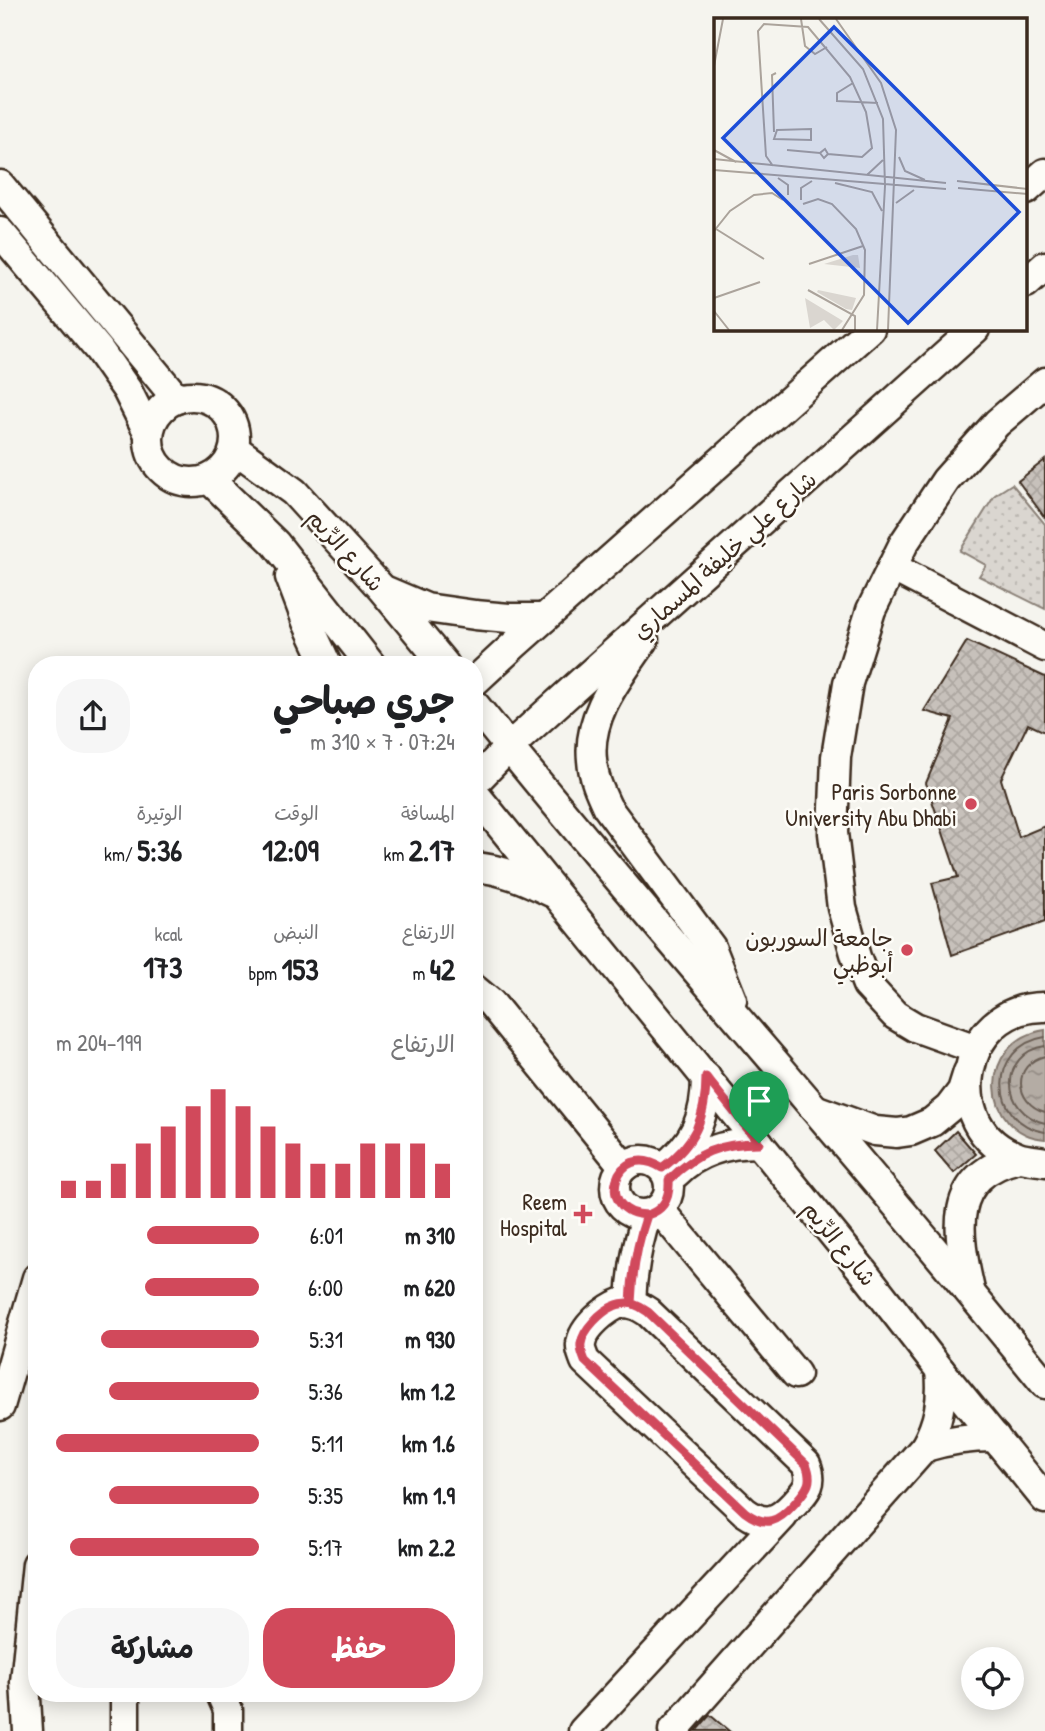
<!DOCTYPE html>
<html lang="ar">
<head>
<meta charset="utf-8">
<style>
	:root { --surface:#fff; --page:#f6f6f6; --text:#202124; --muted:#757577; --accent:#d1495b }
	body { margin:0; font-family:"Patrick Hand","Playpen Sans Arabic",sans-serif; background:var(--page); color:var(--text); direction:rtl; height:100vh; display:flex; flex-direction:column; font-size:26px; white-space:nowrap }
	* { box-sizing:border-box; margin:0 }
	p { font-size:23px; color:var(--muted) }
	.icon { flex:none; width:38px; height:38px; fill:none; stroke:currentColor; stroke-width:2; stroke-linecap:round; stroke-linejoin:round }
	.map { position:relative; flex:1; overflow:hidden; direction:ltr }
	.side { position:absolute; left:28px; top:656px; width:455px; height:1046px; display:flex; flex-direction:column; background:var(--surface); border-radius:28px; box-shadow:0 4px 18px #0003; direction:rtl }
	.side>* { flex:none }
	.fabs { position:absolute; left:961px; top:1647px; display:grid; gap:14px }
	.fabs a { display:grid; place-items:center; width:63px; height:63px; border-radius:50%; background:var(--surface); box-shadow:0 4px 18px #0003; font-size:35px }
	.pin { position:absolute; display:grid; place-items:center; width:60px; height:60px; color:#fff; margin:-72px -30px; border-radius:50% 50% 50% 0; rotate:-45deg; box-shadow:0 0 7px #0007 }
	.pin .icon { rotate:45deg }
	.round { display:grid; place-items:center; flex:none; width:74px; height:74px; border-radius:28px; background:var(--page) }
	.summary { display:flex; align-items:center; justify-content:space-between; height:119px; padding:0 28px }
	h1 { font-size:38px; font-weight:700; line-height:52px }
	.stats { display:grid; grid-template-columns:repeat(3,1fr); gap:10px; height:119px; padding:7px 28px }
	.stats div { display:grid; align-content:center }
	.stats b { font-size:30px; font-weight:700 }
	.stats small { font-size:19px; font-weight:400 }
	.stats p { font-size:19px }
	.chart { height:196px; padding:14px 28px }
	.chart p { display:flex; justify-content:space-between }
	.chart svg { width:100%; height:126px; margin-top:7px; stroke:var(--accent); stroke-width:6 }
	.cta { display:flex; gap:14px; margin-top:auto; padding:14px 28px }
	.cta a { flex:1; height:80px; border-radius:28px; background:var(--accent); color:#fff; font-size:28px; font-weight:700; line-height:80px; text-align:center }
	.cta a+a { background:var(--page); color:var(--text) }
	ul { padding:0 28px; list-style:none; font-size:23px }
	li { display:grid; grid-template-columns:112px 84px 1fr; align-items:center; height:52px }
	li i { height:18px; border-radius:9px; background:var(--accent) }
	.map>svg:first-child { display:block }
</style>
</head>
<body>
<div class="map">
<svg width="1045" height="1731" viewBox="0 0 1045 1731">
	<defs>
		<pattern id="garden-dots" width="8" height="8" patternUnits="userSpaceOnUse" patternTransform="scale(1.75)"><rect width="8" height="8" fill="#dad6d0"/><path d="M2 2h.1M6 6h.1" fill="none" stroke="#bcb8b2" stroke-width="1.8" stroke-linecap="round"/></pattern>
		<pattern id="water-ripples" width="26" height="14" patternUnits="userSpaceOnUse" patternTransform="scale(1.75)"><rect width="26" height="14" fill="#b4aca4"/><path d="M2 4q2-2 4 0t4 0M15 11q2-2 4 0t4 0" fill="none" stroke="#948c85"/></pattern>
		<pattern id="building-cross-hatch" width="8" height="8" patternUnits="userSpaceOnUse" patternTransform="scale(1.75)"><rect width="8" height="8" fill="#c7c1bb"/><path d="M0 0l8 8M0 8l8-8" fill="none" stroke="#aca6a0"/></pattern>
	</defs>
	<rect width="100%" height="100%" fill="#f5f4ee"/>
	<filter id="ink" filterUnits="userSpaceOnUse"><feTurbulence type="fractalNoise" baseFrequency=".0143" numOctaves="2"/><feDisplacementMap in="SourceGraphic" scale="14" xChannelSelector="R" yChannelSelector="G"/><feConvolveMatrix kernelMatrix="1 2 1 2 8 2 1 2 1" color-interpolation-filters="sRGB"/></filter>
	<g filter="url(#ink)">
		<path fill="url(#garden-dots)" stroke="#8a8077" stroke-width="2" d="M 1012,484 L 1045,524 L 1045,609 L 979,576 L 986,565 L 960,551 L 995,495 Z"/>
		<path fill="url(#water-ripples)" stroke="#84786e" stroke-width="2" d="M 1045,1030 L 1045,1139 C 981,1134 976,1041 1045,1030 Z"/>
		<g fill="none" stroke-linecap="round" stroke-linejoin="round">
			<g stroke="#6b5e54" stroke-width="2">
				<path d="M 1045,1037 C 988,1046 988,1123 1045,1132"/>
				<path d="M 1045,1046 C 999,1053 1000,1113 1045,1123"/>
				<path d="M 1045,1056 C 1012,1064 1014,1103 1045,1112"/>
			</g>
		</g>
		<g fill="url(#building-cross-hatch)" stroke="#3b2a1e" stroke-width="2">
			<path d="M 1045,460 L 1045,518 L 1018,481 Z"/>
			<path d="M 967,641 L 1045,677 L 1045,732 L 1028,724 L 1001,779 L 1019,837 L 1045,826 L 1045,922 L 952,955 L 932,883 L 958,877 L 926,783 L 953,719 L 924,711 Z"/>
			<path d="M 956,1131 L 976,1154 L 954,1173 L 935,1151 Z"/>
			<path d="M 710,1715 L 729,1731 L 696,1731 Z"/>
		</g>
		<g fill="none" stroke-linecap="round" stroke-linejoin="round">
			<defs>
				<g id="minor">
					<path d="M 0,185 L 177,399"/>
					<path d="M 1026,190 L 1045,173"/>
					<path d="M 0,232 L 99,350 L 127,390 L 149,434"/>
					<path d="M 1026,283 L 1045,266"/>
					<circle cx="192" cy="439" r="43"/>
					<path d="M 235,449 L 294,492 L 382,589 L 445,665"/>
					<path d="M 209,479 L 275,543 L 371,665"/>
					<path d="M 892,567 L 1045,647"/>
					<path d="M 290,577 L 307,622 L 327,665"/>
					<path d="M 386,591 L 426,608 L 475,615 L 509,618 L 544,618"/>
					<path d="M 644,640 C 620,676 587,714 592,760 C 593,777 600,792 607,807 L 711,947 L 732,1000"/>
					<path d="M 474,682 L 514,645 L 870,329"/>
					<path d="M 474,704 C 660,935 859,1154 1045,1384"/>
					<path d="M 474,783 L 509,747 L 550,710 L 975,329"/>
					<path d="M 474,793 L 863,1271 L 940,1370 L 1045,1499"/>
					<path d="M 474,867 C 502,869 527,880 551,892"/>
					<path d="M 474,989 L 491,1003 L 624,1167"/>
					<path d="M 1045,1007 C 960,1005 938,1129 1018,1157 C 1026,1160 1036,1160 1045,1162"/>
					<path d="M 976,1049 L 915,1027 L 895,1015 L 867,985 L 856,957 L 842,908 L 833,833 L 836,757 L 848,683 L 871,610 L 904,543 L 946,480 L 997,423 L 1045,382"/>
					<path d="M 817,1110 L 875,1131 L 897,1133 L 911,1131 L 932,1122 L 949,1108 L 962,1091 L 968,1072"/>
					<circle cx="642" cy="1187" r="27"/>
					<path d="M 662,1168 C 695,1144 706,1117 706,1077"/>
					<path d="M 676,1173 C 698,1151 727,1143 759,1143"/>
					<path d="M 659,1209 L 796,1374"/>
					<path d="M 970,1290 C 957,1233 946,1175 1019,1158"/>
					<path d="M 621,1303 C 633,1303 639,1306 648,1312 L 806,1464 C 814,1483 807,1490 794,1504 C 778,1521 766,1527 745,1512 L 585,1361 C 583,1355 580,1350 581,1344 C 583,1327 607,1308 621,1303 Z"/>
					<path d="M 631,1303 C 632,1272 637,1244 647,1215"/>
					<path d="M 0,1406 L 37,1278"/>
					<path d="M 925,1447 C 948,1440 970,1437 995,1437"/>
					<path d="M 221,1694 L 228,1710 L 228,1731"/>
					<path d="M 28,1731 L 25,1682 L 37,1564"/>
					<path d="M 125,1731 L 125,1694"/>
					<path d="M 583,1731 L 783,1516"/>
					<path d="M 673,1731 L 925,1447 C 939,1422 943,1399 940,1370"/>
				</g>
			</defs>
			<use href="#minor" stroke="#3b2a1e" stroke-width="33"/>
			<use href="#minor" stroke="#fdfcf7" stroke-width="28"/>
		</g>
	</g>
	<g fill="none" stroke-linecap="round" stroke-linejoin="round" filter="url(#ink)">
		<defs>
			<path id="route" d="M 759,1143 C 720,1143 696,1153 669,1180 C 670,1197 664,1210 647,1215 C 637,1244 632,1272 631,1303 C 625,1303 620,1303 614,1306 C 602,1311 583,1329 581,1344 C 580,1350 583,1355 585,1361 L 745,1512 C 766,1528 778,1522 794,1504 C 806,1490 814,1483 806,1464 L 648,1312 L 640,1307 L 631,1303 C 632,1272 637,1244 647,1215 C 593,1214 615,1138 662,1168 C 695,1144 706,1118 706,1077 L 759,1143"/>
		</defs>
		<use href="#route" stroke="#fff" stroke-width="14"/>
		<use href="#route" stroke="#d1495b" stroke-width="9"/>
	</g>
	<g fill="#d1495b" stroke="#fdfcf7" stroke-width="2.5">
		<circle cx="971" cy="804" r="7"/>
		<circle cx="907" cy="950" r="7"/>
		<path d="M579.5 1203.5h7v7h7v7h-7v7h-7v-7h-7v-7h7z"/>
	</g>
	<g text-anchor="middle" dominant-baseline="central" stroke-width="5" stroke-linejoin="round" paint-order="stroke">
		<g font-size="23" fill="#3b2a1e" stroke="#fdfcf7">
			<text transform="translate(346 550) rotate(48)">شارع الرِّيم</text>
			<text transform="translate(724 555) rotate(-42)">شارع علي خليفة المسماري</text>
			<text transform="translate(840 1243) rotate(51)">شارع الرِّيم</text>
		</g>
		<g font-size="23" fill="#3b2a1e" stroke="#fdfcf7" text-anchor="end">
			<text x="957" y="791">Paris Sorbonne<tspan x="957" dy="26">University Abu Dhabi</tspan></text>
			<text x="893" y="937">جامعة السوربون<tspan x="893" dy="26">أبوظبي</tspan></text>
			<text x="567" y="1201">Reem<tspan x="567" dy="26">Hospital</tspan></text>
		</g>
	</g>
	<g transform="translate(714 18)">
		<rect width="313" height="313" fill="#f5f4ee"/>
		<path d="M 139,237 L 144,237 L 146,250 L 110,246 ZM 103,274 L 104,272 L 142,280 L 138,292 L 132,291 ZM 91,280 L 129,303 L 120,312 L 110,302 L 96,310 Z" fill="#dad6d0"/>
		<path fill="none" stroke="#aba39b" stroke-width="2" d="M 87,1 L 91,28 L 101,36 L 113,29M 105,1 L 149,51 L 169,101 L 171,168 L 163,312M 122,1 L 167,65 L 182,112 L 174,312M 0,48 L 9,1M 139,65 L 123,75 L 123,83 L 164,85M 97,111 L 97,122 L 60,121 L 63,112 ZM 60,114 L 58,57 L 62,55M 0,132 L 22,144M 73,132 L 106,135M 185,139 L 191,153 L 211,162M 0,141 L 232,165M 59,148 L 52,138 L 44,13 L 50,6 L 94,9 L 136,59 L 152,94 L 158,130 L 148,139 L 114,136 L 111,131 L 106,135 L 110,140 L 114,136M 0,152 L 232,171M 153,157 L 169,142M 64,160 L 74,167 L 74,177M 243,163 L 314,171M 121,165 L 158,174 L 168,193M 244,170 L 314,176M 87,182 L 87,170 L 98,163M 182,185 L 200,172M 89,186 L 104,181 L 118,186 L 142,211 L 151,232 L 150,277 L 128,312M 2,211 L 50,241M 0,213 L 16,193 L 40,177 L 58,175 L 69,182M 95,246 L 149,228M 94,272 L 141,298 L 141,312M 0,280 L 46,264M 0,293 L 15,312"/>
		<path fill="#1d4ed8" fill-opacity="0.15" stroke="#1d4ed8" stroke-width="3.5" d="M 120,9 L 305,194 L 194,305 L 9,120 Z"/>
		<rect width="313" height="313" fill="none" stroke="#3b2a1e" stroke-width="3.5"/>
	</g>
</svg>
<div class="fabs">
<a><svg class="icon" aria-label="locate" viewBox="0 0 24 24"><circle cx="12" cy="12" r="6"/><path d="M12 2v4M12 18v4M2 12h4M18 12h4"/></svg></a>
</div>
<div class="pin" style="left:759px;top:1143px;background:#1e9e55"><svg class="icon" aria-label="arrive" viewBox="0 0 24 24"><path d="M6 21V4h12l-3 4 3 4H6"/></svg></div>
<section class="side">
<div class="summary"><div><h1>جري صباحي</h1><p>07:24 · 7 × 310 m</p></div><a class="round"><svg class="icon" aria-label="share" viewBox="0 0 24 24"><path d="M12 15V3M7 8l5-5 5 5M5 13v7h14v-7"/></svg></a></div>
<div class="stats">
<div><p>المسافة</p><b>2.17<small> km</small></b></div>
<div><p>الوقت</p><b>12:09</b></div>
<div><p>الوتيرة</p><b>5:36<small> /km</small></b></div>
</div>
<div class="stats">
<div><p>الارتفاع</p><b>42<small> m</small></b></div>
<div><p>النبض</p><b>153<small> bpm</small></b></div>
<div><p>kcal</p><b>173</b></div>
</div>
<div class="chart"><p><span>الارتفاع</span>199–204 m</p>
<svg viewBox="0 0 160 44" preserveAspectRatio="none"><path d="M5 44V38M15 44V38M25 44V32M35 44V25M45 44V19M55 44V12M65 44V6M75 44V12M85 44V19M95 44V25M105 44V32M115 44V32M125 44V25M135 44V25M145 44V25M155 44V32"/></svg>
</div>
<ul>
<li><b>310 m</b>6:01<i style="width:55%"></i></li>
<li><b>620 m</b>6:00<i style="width:56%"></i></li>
<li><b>930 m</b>5:31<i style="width:78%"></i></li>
<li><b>1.2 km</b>5:36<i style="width:74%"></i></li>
<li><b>1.6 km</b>5:11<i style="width:100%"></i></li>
<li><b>1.9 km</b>5:35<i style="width:74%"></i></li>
<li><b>2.2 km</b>5:17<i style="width:93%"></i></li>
</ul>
<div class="cta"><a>حفظ</a><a>مشاركة</a></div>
</section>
</div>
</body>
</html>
